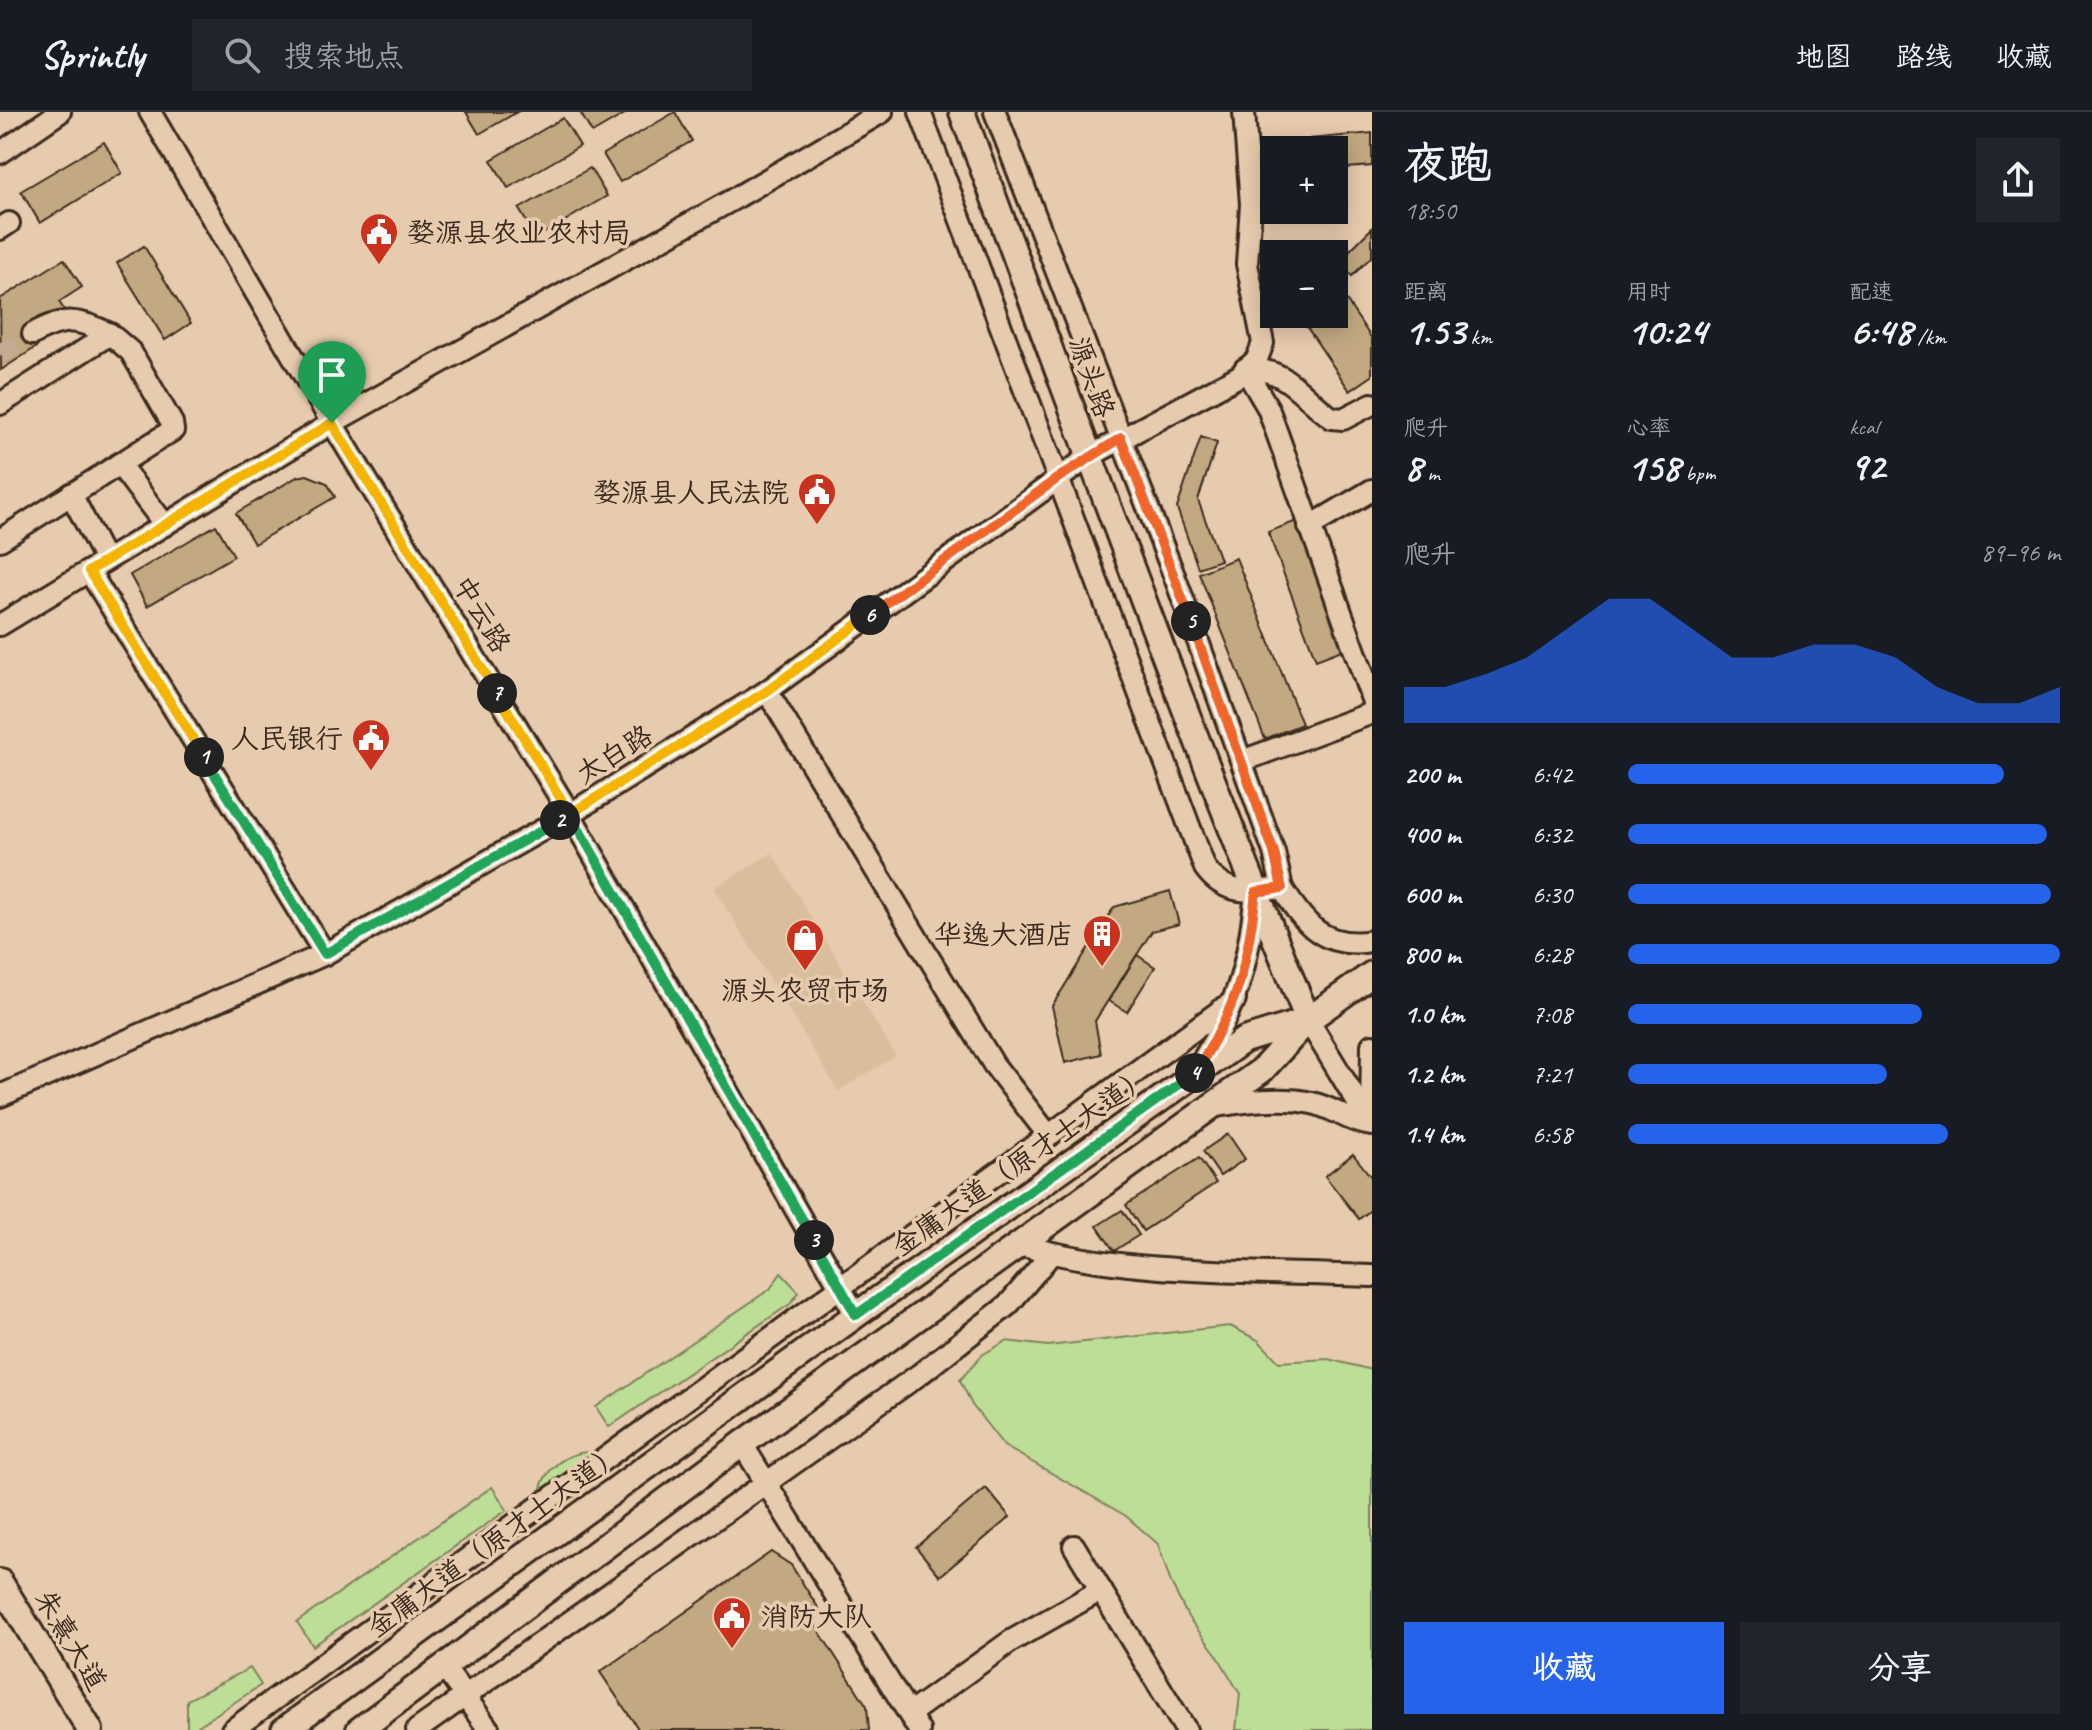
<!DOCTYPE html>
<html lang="zh">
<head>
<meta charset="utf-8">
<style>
	:root { --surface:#171b24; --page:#20242c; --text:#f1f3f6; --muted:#9ea1a6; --line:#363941; --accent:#2563eb }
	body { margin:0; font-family:Caveat,"LXGW WenKai TC",sans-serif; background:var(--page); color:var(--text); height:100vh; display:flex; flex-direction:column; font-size:30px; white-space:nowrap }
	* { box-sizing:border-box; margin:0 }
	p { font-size:26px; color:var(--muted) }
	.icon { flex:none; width:44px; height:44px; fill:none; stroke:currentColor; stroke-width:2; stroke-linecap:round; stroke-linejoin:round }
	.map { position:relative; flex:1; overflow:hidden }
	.sheet { display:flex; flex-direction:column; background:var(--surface); width:720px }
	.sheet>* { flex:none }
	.buttons { position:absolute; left:1260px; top:24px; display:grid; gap:16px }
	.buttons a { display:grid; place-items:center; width:88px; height:88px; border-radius:0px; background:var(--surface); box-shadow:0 4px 20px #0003; font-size:40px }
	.pin { position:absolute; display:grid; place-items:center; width:68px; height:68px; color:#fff; margin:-82px -34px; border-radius:50% 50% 50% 0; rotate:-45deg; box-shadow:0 0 8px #0007 }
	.pin .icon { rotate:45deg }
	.km { position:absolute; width:40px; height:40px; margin:-20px; border-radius:50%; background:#222; color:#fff; font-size:22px; line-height:40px; text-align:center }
	.round { display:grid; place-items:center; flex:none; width:84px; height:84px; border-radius:0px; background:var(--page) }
	.head { display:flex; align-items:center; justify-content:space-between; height:136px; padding:0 32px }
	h1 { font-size:44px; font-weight:800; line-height:60px }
	.figures { display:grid; grid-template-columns:repeat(3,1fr); gap:12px; height:136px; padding:8px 32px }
	.figures div { display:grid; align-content:center }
	.figures b { font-size:40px; font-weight:800 }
	.figures small { font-size:22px; font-weight:400 }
	.figures p { font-size:22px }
	.chart { height:224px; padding:16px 32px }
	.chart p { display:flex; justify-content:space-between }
	.chart svg { width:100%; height:144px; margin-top:8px; fill:var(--accent); opacity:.7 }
	.button { display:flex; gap:16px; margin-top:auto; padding:16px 32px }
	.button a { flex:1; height:92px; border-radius:0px; background:var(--accent); color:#fff; font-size:32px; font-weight:800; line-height:92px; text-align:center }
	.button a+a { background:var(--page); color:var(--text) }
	ul { padding:0 32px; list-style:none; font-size:26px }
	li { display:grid; grid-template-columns:128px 96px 1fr; align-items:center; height:60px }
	li i { height:20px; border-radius:10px; background:var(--accent) }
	header { display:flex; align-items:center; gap:48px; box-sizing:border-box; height:112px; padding:0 40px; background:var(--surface); border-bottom:2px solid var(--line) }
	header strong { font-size:38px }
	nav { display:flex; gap:44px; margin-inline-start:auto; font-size:28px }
	.search { width:560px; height:72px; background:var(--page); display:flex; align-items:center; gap:20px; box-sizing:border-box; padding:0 28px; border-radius:0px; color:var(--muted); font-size:30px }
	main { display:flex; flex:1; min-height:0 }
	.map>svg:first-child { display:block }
</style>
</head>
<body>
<header>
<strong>Sprintly</strong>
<div class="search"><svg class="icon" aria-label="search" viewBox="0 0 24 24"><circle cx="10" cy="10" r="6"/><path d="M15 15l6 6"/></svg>搜索地点</div>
<nav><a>地图</a><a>路线</a><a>收藏</a></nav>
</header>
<main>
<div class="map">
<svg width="1372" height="1618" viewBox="0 0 1372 1618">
	<rect width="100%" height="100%" fill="#e7cbae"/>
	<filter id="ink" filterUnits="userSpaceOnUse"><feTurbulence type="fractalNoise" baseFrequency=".0125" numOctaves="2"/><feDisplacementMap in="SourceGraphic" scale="16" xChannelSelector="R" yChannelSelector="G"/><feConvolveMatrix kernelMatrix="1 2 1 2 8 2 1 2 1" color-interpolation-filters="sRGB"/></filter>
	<g filter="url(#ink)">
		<path fill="#d9be9d" d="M 772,741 L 896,944 L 838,979 L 714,776 Z"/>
		<g fill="#bdde97" stroke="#7c845a" stroke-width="2">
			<path d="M 781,1161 L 799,1180 L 790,1192 L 609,1315 L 596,1295 L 770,1177 Z"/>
			<path d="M 1230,1214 L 1258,1228 L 1279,1250 L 1328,1247 L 1372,1258 L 1372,1618 L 1236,1618 L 1240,1582 L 1217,1543 L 1188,1505 L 1171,1471 L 1158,1432 L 1126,1404 L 1004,1334 L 972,1293 L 960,1268 L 982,1243 L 1006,1229 L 1048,1234 Z"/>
			<path d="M 587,1340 L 594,1348 L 544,1386 L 540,1380 C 544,1357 565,1342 587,1340 Z"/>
			<path d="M 492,1375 L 507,1398 L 313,1534 L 297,1510 Z"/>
			<path d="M 250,1556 L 261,1573 L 192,1618 L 187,1616 L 187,1588 Z"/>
		</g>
		<g fill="#c2a981" stroke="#3b2a1e" stroke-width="2">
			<path d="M 466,0 L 517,0 L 479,22 Z"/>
			<path d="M 580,0 L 628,0 L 592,21 Z"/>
			<path d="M 675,0 L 692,29 L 620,70 L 603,42 Z"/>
			<path d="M 563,6 L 580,34 L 508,76 L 491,48 Z"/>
			<path d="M 1372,21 L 1372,54 L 1334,57 L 1334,38 L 1311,38 L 1310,27 Z"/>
			<path d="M 104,30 L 122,61 L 40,111 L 21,79 Z"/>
			<path d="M 590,56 L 607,84 L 536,126 L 519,97 Z"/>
			<path d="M 1372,116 L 1372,144 L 1352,164 L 1338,150 Z"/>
			<path d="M 144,134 L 191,211 L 165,228 L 117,151 Z"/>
			<path d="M 64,147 L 82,175 L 59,190 L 65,199 L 30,221 L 38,234 L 1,258 L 0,187 Z"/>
			<path d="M 1334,170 L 1372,227 L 1372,264 L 1350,279 L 1298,202 L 1334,202 Z"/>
			<path d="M 1201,325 L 1217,331 L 1198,388 L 1220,448 L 1198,456 L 1177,396 Z"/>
			<path d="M 307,363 L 327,371 L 335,385 L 254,432 L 236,401 L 297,365 Z"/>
			<path d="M 1302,407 L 1350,535 L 1316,548 L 1268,420 Z"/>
			<path d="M 216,413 L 234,444 L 147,494 L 130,463 Z"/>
			<path d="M 1236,446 L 1302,612 L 1265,627 L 1199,461 Z"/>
			<path d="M 1170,779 L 1179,812 L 1152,819 L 1095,909 L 1101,942 L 1065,951 L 1052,894 L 1114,795 Z"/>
			<path d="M 1137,843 L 1155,855 L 1127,900 L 1109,889 Z"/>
			<path d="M 1228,1022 L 1245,1047 L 1220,1064 L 1203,1039 Z"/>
			<path d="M 1353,1042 L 1372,1066 L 1372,1097 L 1359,1107 L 1325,1064 Z"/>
			<path d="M 1199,1046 L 1216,1071 L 1143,1119 L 1126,1093 Z"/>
			<path d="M 1122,1098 L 1139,1123 L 1114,1139 L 1097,1114 Z"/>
			<path d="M 986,1376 L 1010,1405 L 940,1464 L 916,1435 Z"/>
			<path d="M 771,1440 L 791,1453 L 819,1497 L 810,1505 L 867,1594 L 869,1618 L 639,1618 L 600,1560 Z"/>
		</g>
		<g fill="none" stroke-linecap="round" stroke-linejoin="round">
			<path stroke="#c5ab91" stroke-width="20" stroke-dasharray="20 10" stroke-linecap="butt" d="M 0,242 L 33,222"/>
			<defs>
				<g id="minor">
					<path d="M 150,0 L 332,311 L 570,702 L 856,1203"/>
					<path d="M 920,0 L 1205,756 C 1225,784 1251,780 1282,776 C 1305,813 1324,837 1372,829"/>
					<path d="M 995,0 L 1177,471 L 1274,740 L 1282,776"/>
					<path d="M 0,41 L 60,0"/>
					<path d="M 0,117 L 9,111"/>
					<path d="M 33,222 C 65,204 78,207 110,222"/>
					<path d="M 1245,257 L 1268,296 L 1372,587"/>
					<path d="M 1245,257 C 1289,256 1300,284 1332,306 L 1343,307 L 1372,292"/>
					<path d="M 0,292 L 110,222 L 131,240 L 172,311 L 173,318 L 0,428"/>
					<path d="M 119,352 L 165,413"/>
					<path d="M 71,382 L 105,448"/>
					<path d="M 1309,415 L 1372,378"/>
					<path d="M 89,459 L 325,842"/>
					<path d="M 0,513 L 332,311 L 739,84 L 882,0"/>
					<path d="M 767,579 L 994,953 L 1049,1024"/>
					<path d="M 1242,649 L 1372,601"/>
					<path d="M 1308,908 L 1370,1011"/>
					<path d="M 1196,959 C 1237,894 1248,856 1256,780"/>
					<path d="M 0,984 L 325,842 L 570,702 L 767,579 L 1090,344 L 1239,264 L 1257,247 L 1263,231 L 1247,152 L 1251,92 L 1244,0"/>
					<path d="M 1210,995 C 1243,990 1279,984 1312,991 C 1335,996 1346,1009 1371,1013 L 1372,933"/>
					<path d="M 1020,1133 C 1131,1164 1257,1159 1372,1164"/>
					<path d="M 742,1332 L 919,1618"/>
					<path d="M 1074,1434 L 1186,1618"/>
					<path d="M 444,1555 L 489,1618"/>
					<path d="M 909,1602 L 1011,1529 L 1101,1478"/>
					<path d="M 232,1618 L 1235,888"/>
					<path d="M 417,1618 L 920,1262 L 1008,1193 L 1051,1142"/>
				</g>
				<g id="major">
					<path d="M 962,0 C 1075,304 1185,608 1308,908"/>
					<path d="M 0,1470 L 90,1618"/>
					<path d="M 284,1618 L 856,1203 L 1244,928 L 1306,909"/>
					<path d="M 359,1618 L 742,1332 L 1262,958 L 1308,908 L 1372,862"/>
				</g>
			</defs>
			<use href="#minor" stroke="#3b2a1e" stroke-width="26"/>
			<use href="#major" stroke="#3b2a1e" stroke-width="30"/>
			<use href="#minor" stroke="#e7cbae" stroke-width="20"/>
			<use href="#major" stroke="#e7cbae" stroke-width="24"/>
		</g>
	</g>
	<g fill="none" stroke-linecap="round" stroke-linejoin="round" filter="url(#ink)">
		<defs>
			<path id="split-1" d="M 204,645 L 89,459 L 332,311"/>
			<path id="split-2" d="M 204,645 L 325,842 L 560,708"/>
			<path id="split-3" d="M 560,708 L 570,702 L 814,1128"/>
			<path id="split-4" d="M 814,1128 L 856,1203 L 1195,961"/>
			<path id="split-5" d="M 1191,509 L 1274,740 L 1282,776 L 1256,780 C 1247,857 1237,895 1195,961"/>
			<path id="split-6" d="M 870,503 L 1058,366 L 1121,326 L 1191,509"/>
			<path id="split-7" d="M 497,581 L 570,702 L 767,579 L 870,503"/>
			<path id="split-8" d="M 332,311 L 497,581"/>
		</defs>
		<use href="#split-1" stroke="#fff" stroke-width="16"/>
		<use href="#split-2" stroke="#fff" stroke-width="16"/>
		<use href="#split-3" stroke="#fff" stroke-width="16"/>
		<use href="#split-4" stroke="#fff" stroke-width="16"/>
		<use href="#split-5" stroke="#fff" stroke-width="16"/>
		<use href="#split-6" stroke="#fff" stroke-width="16"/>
		<use href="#split-7" stroke="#fff" stroke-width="16"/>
		<use href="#split-8" stroke="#fff" stroke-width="16"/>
		<use href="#split-1" stroke="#f5b400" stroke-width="10"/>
		<use href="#split-2" stroke="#22a559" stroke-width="10"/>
		<use href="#split-3" stroke="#22a559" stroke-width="10"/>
		<use href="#split-4" stroke="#22a559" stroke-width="10"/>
		<use href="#split-5" stroke="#f0652b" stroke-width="10"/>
		<use href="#split-6" stroke="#f0652b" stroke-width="10"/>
		<use href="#split-7" stroke="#f5b400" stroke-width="10"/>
		<use href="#split-8" stroke="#f5b400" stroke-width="10"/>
	</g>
	<defs>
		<symbol id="civic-pin" viewBox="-11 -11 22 30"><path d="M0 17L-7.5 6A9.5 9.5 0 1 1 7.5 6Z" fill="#c8321e" stroke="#e7cbae"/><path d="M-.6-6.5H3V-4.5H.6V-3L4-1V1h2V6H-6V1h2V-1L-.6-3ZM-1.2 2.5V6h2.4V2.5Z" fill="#fff"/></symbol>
		<symbol id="building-pin" viewBox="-11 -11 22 30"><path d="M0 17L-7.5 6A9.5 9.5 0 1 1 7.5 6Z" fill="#c8321e" stroke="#e7cbae"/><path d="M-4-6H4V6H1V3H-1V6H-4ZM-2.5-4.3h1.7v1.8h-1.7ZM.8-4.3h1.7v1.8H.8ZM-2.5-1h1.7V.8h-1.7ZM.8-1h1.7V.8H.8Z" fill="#fff"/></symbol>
		<symbol id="shop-pin" viewBox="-11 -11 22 30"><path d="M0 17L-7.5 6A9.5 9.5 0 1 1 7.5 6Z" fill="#c8321e" stroke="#e7cbae"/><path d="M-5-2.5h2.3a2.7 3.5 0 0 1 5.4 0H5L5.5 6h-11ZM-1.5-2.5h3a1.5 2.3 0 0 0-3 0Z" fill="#fff"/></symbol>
	</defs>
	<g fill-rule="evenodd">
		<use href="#civic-pin" x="357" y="98" width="44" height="60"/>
		<use href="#civic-pin" x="795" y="358" width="44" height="60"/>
		<use href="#civic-pin" x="349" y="604" width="44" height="60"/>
		<use href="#building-pin" x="1080" y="800" width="44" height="60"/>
		<use href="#shop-pin" x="783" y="804" width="44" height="60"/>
		<use href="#civic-pin" x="710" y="1482" width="44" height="60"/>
	</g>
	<g text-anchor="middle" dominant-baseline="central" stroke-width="7" stroke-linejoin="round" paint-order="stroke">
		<g font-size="28" fill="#3b2a1e" stroke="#e7cbae" text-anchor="end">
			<text x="407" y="120" text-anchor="start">婺源县农业农村局</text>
			<text x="789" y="380">婺源县人民法院</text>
			<text x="343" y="626">人民银行</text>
			<text x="1074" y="822">华逸大酒店</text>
			<text x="805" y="878" text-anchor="middle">源头农贸市场</text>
			<text x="760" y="1504" text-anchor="start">消防大队</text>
		</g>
		<g font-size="28" fill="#3b2a1e" stroke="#e7cbae">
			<text transform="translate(1092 265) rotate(70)">源头路</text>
			<text transform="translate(482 502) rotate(59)">中云路</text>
			<text transform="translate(614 642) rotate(-32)">太白路</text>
			<text transform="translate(1021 1049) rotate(-35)">金庸大道（原才士大道）</text>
			<text transform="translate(495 1428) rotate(-36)">金庸大道（原才士大道）</text>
			<text transform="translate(71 1528) rotate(59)">朱熹大道</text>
		</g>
	</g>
</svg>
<div class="buttons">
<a>+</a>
<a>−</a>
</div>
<div class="pin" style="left:332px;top:311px;background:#1e9e55"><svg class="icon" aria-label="arrive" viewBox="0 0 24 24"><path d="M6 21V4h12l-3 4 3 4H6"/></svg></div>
<b class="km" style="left:204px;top:645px">1</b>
<b class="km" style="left:560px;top:708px">2</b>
<b class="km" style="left:814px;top:1128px">3</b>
<b class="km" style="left:1195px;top:961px">4</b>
<b class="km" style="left:1191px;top:509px">5</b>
<b class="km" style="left:870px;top:503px">6</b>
<b class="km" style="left:497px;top:581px">7</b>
</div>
<section class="sheet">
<div class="head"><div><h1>夜跑</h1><p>18:50</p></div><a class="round"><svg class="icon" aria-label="share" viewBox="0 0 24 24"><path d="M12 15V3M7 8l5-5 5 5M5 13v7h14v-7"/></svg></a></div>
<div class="figures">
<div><p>距离</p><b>1.53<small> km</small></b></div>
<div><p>用时</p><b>10:24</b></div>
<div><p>配速</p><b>6:48<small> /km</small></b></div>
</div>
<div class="figures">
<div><p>爬升</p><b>8<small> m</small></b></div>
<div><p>心率</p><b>158<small> bpm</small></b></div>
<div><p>kcal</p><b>92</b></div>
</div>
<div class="chart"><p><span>爬升</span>89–96 m</p>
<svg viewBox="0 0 160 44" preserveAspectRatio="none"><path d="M0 44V33L10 33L20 29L30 24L40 15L50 6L60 6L70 15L80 24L90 24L100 20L110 20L120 24L130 33L140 38L150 38L160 33V44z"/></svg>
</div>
<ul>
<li><b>200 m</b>6:42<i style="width:87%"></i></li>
<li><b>400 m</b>6:32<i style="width:97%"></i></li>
<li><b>600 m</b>6:30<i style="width:98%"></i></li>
<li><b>800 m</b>6:28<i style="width:100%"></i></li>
<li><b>1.0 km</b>7:08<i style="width:68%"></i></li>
<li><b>1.2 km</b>7:21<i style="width:60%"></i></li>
<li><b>1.4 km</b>6:58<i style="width:74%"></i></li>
</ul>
<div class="button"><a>收藏</a><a>分享</a></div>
</section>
</main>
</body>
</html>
